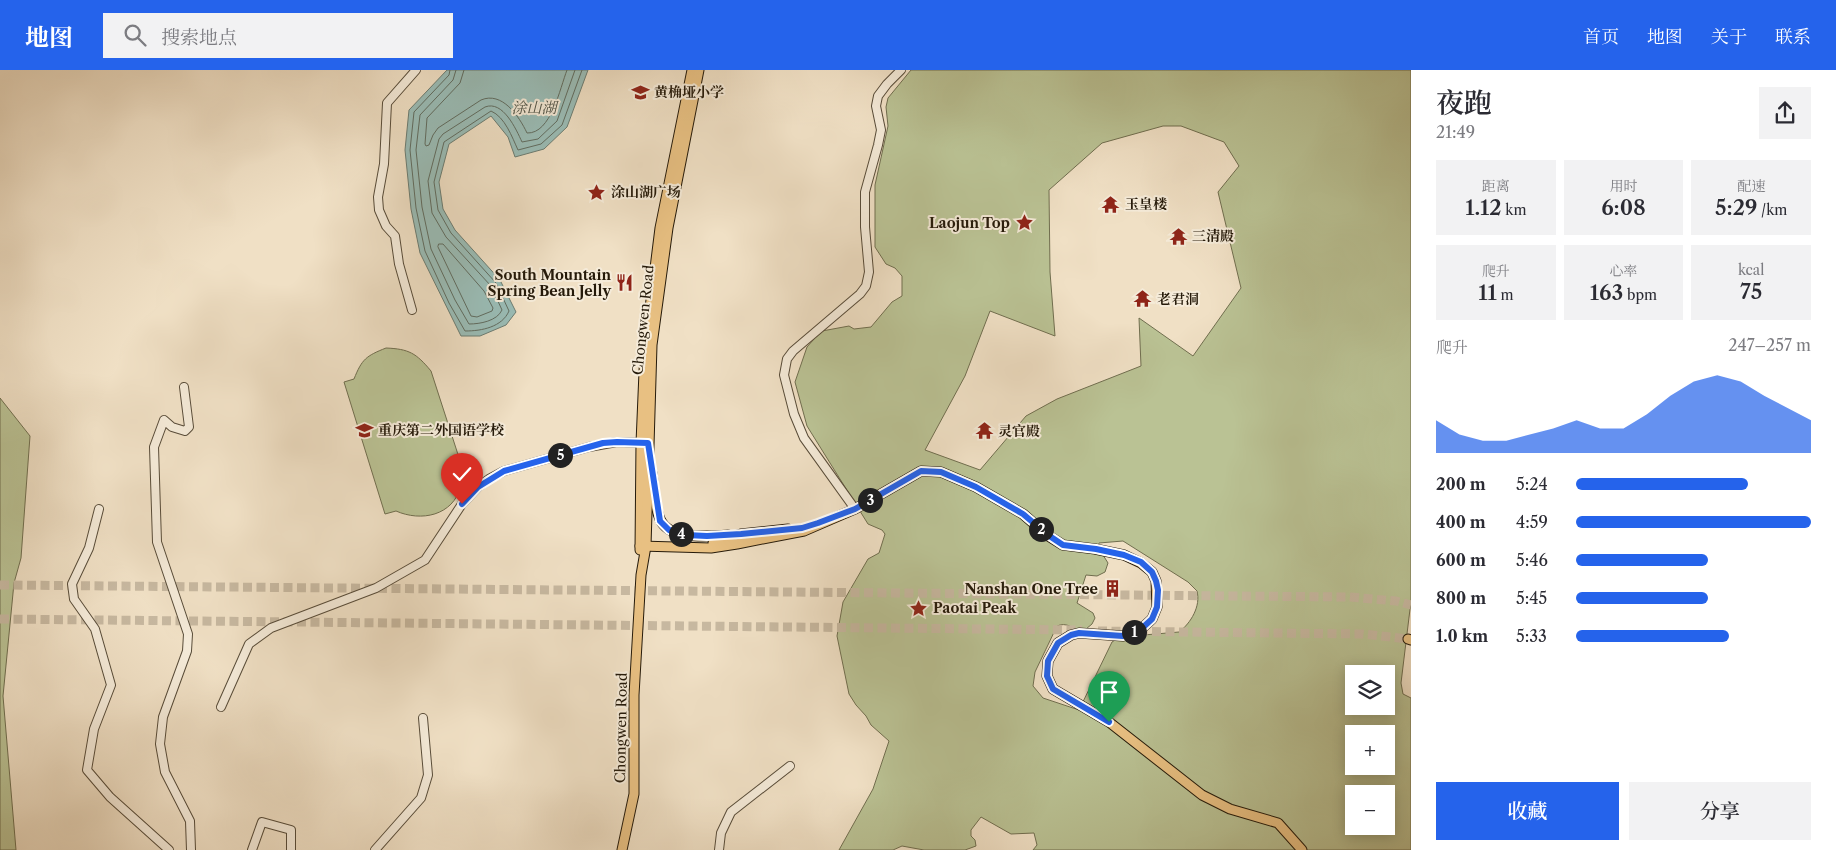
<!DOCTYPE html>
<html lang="zh">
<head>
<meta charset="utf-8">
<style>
	:root { --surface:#fff; --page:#f2f2f3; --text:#2b2b33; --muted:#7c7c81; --accent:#2563eb }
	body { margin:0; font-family:"Libre Caslon Text","Noto Serif SC",serif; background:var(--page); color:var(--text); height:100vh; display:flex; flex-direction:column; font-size:19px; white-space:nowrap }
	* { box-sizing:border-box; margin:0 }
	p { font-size:16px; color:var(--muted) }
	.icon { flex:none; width:28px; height:28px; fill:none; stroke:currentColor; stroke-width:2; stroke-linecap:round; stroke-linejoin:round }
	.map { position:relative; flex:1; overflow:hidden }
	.drawer { display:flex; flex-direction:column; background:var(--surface); width:425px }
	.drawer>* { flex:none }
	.fabs { position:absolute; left:1345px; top:595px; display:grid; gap:10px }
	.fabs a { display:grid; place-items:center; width:50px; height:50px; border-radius:0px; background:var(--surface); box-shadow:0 2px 12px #0003; font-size:25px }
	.pin { position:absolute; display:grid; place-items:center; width:42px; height:42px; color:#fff; margin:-51px -21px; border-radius:50% 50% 50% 0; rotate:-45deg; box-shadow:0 0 5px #0007 }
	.pin .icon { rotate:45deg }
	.km { position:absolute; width:25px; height:25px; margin:-12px; border-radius:50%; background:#222; color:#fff; font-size:14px; line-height:25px; text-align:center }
	.round { display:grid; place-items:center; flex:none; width:52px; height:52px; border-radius:0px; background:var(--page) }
	.head { display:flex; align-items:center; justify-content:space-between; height:85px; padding:0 25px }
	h1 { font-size:28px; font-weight:600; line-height:38px }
	.figures { display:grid; grid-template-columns:repeat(3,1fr); gap:8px; height:85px; padding:5px 25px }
	.figures div { display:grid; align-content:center; border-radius:0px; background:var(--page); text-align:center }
	.figures b { font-size:21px; font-weight:600 }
	.figures small { font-size:14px; font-weight:400 }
	.figures p { font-size:14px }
	.chart { height:140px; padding:10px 25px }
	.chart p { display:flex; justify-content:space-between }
	.chart svg { width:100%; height:90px; margin-top:5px; fill:var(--accent); opacity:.7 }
	.primary-button { display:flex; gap:10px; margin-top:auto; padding:10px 25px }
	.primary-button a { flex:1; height:58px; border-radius:0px; background:var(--accent); color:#fff; font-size:20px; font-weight:600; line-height:58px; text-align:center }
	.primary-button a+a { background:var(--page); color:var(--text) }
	ul { padding:0 25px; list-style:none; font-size:16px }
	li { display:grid; grid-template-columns:80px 60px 1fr; align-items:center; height:38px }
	li i { height:12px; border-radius:6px; background:var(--accent) }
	header { display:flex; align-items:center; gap:30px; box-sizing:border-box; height:70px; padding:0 25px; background:var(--accent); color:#fff }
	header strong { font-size:24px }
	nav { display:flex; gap:28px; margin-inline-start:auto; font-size:18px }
	.search { width:350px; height:45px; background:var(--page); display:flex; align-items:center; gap:12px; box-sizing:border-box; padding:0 18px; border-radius:0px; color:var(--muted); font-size:19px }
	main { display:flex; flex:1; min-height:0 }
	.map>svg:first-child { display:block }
</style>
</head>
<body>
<header>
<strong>地图</strong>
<div class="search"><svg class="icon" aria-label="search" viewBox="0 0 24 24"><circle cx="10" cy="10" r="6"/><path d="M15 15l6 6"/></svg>搜索地点</div>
<nav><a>首页</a><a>地图</a><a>关于</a><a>联系</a></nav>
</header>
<main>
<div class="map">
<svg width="1411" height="780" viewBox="0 0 1411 780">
	<rect width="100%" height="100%" fill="#f0e0c5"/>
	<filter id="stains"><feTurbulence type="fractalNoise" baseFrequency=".004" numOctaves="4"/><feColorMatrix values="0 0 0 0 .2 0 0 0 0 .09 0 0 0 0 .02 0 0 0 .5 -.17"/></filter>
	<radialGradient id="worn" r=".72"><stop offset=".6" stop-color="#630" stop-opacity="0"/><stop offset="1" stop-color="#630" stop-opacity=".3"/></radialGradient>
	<g fill="#bac294" stroke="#706e4f" fill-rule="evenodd">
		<path d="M 911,0 L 1411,0 L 1411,531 L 1401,613 L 1403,624 L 1411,628 L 1411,780 L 1033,780 L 1037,775 L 1034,763 L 1011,764 L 981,747 L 971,760 L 971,766 L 975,770 L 976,776 L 965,780 L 924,780 L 902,776 L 893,780 L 839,780 L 873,719 L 889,671 L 871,655 L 866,646 L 856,635 L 849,624 L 837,566 L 843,532 L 868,489 L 879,483 L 885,464 L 882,460 L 868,454 L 807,356 L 795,312 L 807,277 L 814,269 L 822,261 L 849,256 L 854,259 L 871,257 L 892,232 L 902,226 L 902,206 L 895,198 L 886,194 L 875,177 L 875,115 L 888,56 L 886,37 L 888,28 ZM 1163,56 L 1181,56 L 1224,72 L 1239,96 L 1218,122 L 1241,218 L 1193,286 L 1139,248 L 1141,296 L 1057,329 L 1026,346 L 980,400 L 925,380 L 965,306 L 990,241 L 1055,266 L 1050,202 L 1049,120 L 1102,73 ZM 1123,471 L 1188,512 L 1197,521 C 1201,536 1191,553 1179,562 L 1120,567 L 1112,572 L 1079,640 L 1043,628 L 1033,616 L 1035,602 L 1057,556 C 1066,552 1073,557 1080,564 L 1092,554 L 1095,548 L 1093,543 L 1077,533 L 1086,505 L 1097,506 L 1105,502 L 1108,493 L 1098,477 L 1099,473 ZM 1354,604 L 1386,604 L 1386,636 L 1354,636 ZM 1354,664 L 1386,664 L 1386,696 L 1354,696 ZM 1354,724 L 1386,724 L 1386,756 L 1354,756 Z"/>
		<path d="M 386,278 C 409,279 416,283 431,301 L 463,400 C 462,405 463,411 461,416 C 453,446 421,452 396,441 L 385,444 L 344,312 L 354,309 C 362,289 366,286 386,278 Z"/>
		<path d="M 0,328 L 30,366 L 21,488 L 14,513 L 3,626 L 16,780 L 0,780 Z"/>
	</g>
	<path fill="#9abdb7" stroke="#6b7c72" d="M 447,0 L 588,0 L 567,57 L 544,79 L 515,87 L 508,67 L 491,46 L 449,74 L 439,112 L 443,139 L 455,160 L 500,210 L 516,242 L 506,255 L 480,266 L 461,266 L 420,183 L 411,139 L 405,80 L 409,40 Z"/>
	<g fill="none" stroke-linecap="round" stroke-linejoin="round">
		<g stroke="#606c60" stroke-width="1">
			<path d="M 450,0 L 449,5 L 414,42 L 410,80 L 416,138 L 425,181 L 449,233 L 465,261 C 482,261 502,257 509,241 L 496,213 L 451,163 L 438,140 L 434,112 L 444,72 L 491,41 C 505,47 512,67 518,80 L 541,74 L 562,55 L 582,0"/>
			<path d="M 456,0 L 453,10 L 420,45 L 416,80 L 422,137 L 431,179 L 455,230 L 469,254 C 480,254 497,251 502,240 L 491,216 L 446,167 L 432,143 L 428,111 L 439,69 L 443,64 L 485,37 C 503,30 516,59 522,72 L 538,69 L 557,51 L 575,0"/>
			<path d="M 464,0 L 460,13 L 427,48 L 425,74 L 426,76 L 429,75 L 433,65 L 438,58 L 481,30 C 502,21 519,46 527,63 C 551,64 560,18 567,0"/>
			<path d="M 439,174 L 443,174 L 484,221 L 493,238 L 492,241 L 477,247 L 471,246 L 438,177 Z"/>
		</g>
		<g stroke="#c7b8a0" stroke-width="9" stroke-dasharray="9 4.5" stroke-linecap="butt">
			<path d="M 0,515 L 1349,527 L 1396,531 L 1411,535"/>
			<path d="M 0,549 L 1082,560"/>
			<path d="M 1098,561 L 1363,564 L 1408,569"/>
		</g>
		<defs>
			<g id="minor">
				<path d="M 412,240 L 399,194 L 395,166 L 386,156 L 379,140 L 378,127 L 384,94 L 387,33 L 416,0"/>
				<path d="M 184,317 L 189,357 L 185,361 L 172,357 L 164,350 L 154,377 L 157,472 L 188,564 L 187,581 L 163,647 L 160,674 L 165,702 L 190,751 L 191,780"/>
				<path d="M 99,439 L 89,478 L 72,514 L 74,529 L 95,559 L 111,615 L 94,659 L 87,700 L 110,727 L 169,780"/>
				<path d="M 855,439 L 804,368 L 794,344 L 784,305 L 787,289 L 793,281 L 860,224 L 866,216 L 869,202 L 865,157 L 865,122 L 878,75 L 881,60 L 876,36 L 878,26 L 887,14 L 901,0"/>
				<path d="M 221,637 L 249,574 L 271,558 L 376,518 L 425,490 L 462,434 L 478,417 L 489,409 L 504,401 L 589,377 L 617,372 L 646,373"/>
				<path d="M 252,780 L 262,752 L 291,760 L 291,780"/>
				<path d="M 375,780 L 421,728 L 428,705 L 423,648"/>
				<path d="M 719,780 L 721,763 L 731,742 L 790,696"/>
			</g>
			<g id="major">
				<path d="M 652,403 C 654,417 654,436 660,449 C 669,471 709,466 728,465"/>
				<path d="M 713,473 L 741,464 L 788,459"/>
				<path d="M 640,476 L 711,478 L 737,474 L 804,461 L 855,439 L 921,401 L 941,402 L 976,417 L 1023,444 L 1047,465 L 1063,475 L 1095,479 L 1124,485 L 1141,493 L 1152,502 L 1156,511 L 1157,537 L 1152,549 L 1139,561 L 1123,566 L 1079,563 L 1071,565 L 1058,573 L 1048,591 L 1047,606 L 1053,619 L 1109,652 L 1202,725 L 1230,739 L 1278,753 L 1302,780"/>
				<path d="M 640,480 L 641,373 L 645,278 L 660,158 L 692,0"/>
				<path d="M 1408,569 L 1411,570"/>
				<path d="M 622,780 L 634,724 L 634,625 L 641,505 L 646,476 L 652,275 L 668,158 L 699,0"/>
			</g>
		</defs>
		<use href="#minor" stroke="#584c39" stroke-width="10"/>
		<use href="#major" stroke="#251a0a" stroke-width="11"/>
		<use href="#minor" stroke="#f5ebd9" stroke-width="8"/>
		<use href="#major" stroke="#e8c082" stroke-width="9"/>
	</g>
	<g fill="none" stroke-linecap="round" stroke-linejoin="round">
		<defs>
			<path id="route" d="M 462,434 L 478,417 L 504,401 L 603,373 L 617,372 L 648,373 L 660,451 L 669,460 L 686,465 L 707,466 L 741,464 L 802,458 L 818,453 L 855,439 L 921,401 L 941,402 L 976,417 L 1023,444 L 1048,465 L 1063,475 L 1096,479 L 1124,485 L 1141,492 L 1152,502 L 1156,511 L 1158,520 L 1157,537 L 1152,549 L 1139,561 L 1123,566 L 1079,563 L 1071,565 L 1058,573 L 1048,591 L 1047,606 L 1053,619 L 1109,652"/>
		</defs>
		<use href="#route" stroke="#fff" stroke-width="10"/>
		<use href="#route" stroke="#2563eb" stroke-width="6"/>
	</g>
	<defs>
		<symbol id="school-bare" viewBox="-9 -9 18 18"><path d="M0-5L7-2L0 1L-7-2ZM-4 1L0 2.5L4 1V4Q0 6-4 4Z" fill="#8f2418" stroke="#f5ebd9" stroke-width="2.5" paint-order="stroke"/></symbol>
		<symbol id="sight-bare" viewBox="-9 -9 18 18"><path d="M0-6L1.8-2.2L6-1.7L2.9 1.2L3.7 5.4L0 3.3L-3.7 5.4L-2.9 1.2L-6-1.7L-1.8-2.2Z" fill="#8f2418" stroke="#f5ebd9" stroke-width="2.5" paint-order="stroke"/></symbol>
		<symbol id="temple-bare" viewBox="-9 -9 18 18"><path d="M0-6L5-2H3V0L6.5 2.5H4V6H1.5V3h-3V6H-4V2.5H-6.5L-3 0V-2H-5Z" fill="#8f2418" stroke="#f5ebd9" stroke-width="2.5" paint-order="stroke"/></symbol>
		<symbol id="restaurant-bare" viewBox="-9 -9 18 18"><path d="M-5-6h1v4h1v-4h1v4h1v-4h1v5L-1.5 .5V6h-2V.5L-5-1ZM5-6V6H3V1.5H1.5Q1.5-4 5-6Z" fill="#8f2418" stroke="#f5ebd9" stroke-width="2.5" paint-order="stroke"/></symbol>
		<symbol id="building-bare" viewBox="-9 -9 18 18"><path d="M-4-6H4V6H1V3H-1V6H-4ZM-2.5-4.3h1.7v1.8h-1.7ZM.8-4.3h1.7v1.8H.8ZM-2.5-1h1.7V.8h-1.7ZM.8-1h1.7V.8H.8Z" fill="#8f2418" stroke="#f5ebd9" stroke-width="2.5" paint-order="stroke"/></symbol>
	</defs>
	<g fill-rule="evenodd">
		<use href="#school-bare" x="628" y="10" width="25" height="25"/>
		<use href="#sight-bare" x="584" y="110" width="25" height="25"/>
		<use href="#temple-bare" x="1098" y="122" width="25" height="25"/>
		<use href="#sight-bare" x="1012" y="140" width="25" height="25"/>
		<use href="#temple-bare" x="1166" y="154" width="25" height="25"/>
		<use href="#restaurant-bare" x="612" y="200" width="25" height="25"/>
		<use href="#temple-bare" x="1130" y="216" width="25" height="25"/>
		<use href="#school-bare" x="352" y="348" width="25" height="25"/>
		<use href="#temple-bare" x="972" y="348" width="25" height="25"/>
		<use href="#building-bare" x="1100" y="506" width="25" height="25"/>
		<use href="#sight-bare" x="906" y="526" width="25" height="25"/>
	</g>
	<g text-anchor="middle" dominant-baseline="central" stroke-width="4" stroke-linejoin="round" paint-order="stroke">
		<g font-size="14" font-weight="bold" fill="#251a0a" stroke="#f5ebd9" text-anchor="start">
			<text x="654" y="22">黄桷垭小学</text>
			<text x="611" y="122">涂山湖广场</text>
			<text x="1125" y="134">玉皇楼</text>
			<text x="1010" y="153" text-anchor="end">Laojun Top</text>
			<text x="1192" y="166">三清殿</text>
			<text x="611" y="205" text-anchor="end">South Mountain<tspan x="611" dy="16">Spring Bean Jelly</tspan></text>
			<text x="1157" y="229">老君洞</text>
			<text x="378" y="360">重庆第二外国语学校</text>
			<text x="998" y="361">灵官殿</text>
			<text x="1098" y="519" text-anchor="end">Nanshan One Tree</text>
			<text x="933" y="538">Paotai Peak</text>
		</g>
		<g font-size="14" fill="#251a0a" stroke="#f5ebd9">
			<text transform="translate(643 250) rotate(-84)">Chongwen Road</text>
			<text transform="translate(621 658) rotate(-89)">Chongwen Road</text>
		</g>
		<g font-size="15" font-style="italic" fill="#4e5347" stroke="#f5ebd9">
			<text x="534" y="37">涂山湖</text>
		</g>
	</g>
	<rect width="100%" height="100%" filter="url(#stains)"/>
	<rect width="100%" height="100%" fill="url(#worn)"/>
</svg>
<div class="fabs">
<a><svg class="icon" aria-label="layers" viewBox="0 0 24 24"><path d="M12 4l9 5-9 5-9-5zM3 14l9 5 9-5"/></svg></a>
<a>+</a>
<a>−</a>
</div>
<div class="pin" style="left:1109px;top:652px;background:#1e9e55"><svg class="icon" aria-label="arrive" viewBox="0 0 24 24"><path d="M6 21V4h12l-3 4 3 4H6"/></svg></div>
<div class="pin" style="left:462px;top:434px;background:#d93025"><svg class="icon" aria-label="check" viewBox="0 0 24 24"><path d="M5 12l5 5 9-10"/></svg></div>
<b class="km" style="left:1134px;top:562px">1</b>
<b class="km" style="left:1041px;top:459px">2</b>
<b class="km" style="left:870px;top:430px">3</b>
<b class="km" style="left:681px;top:464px">4</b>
<b class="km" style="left:560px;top:385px">5</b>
</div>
<section class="drawer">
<div class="head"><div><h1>夜跑</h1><p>21:49</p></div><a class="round"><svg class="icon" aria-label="share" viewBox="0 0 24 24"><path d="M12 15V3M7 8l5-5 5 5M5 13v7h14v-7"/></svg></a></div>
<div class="figures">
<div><p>距离</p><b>1.12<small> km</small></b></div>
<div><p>用时</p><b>6:08</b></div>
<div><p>配速</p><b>5:29<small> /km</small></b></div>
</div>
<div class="figures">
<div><p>爬升</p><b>11<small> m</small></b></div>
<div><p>心率</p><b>163<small> bpm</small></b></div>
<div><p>kcal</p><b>75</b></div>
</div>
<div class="chart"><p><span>爬升</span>247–257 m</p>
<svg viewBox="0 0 160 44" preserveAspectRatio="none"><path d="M0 44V28L10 35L20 38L30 38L40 35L50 32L60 28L70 32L80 32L90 25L100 16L110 9L120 6L130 9L140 16L150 22L160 28V44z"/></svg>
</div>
<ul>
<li><b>200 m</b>5:24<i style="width:73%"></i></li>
<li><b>400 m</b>4:59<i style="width:100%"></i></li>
<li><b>600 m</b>5:46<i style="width:56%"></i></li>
<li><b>800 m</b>5:45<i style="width:56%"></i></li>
<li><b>1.0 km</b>5:33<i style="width:65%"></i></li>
</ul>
<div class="primary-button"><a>收藏</a><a>分享</a></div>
</section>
</main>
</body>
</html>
